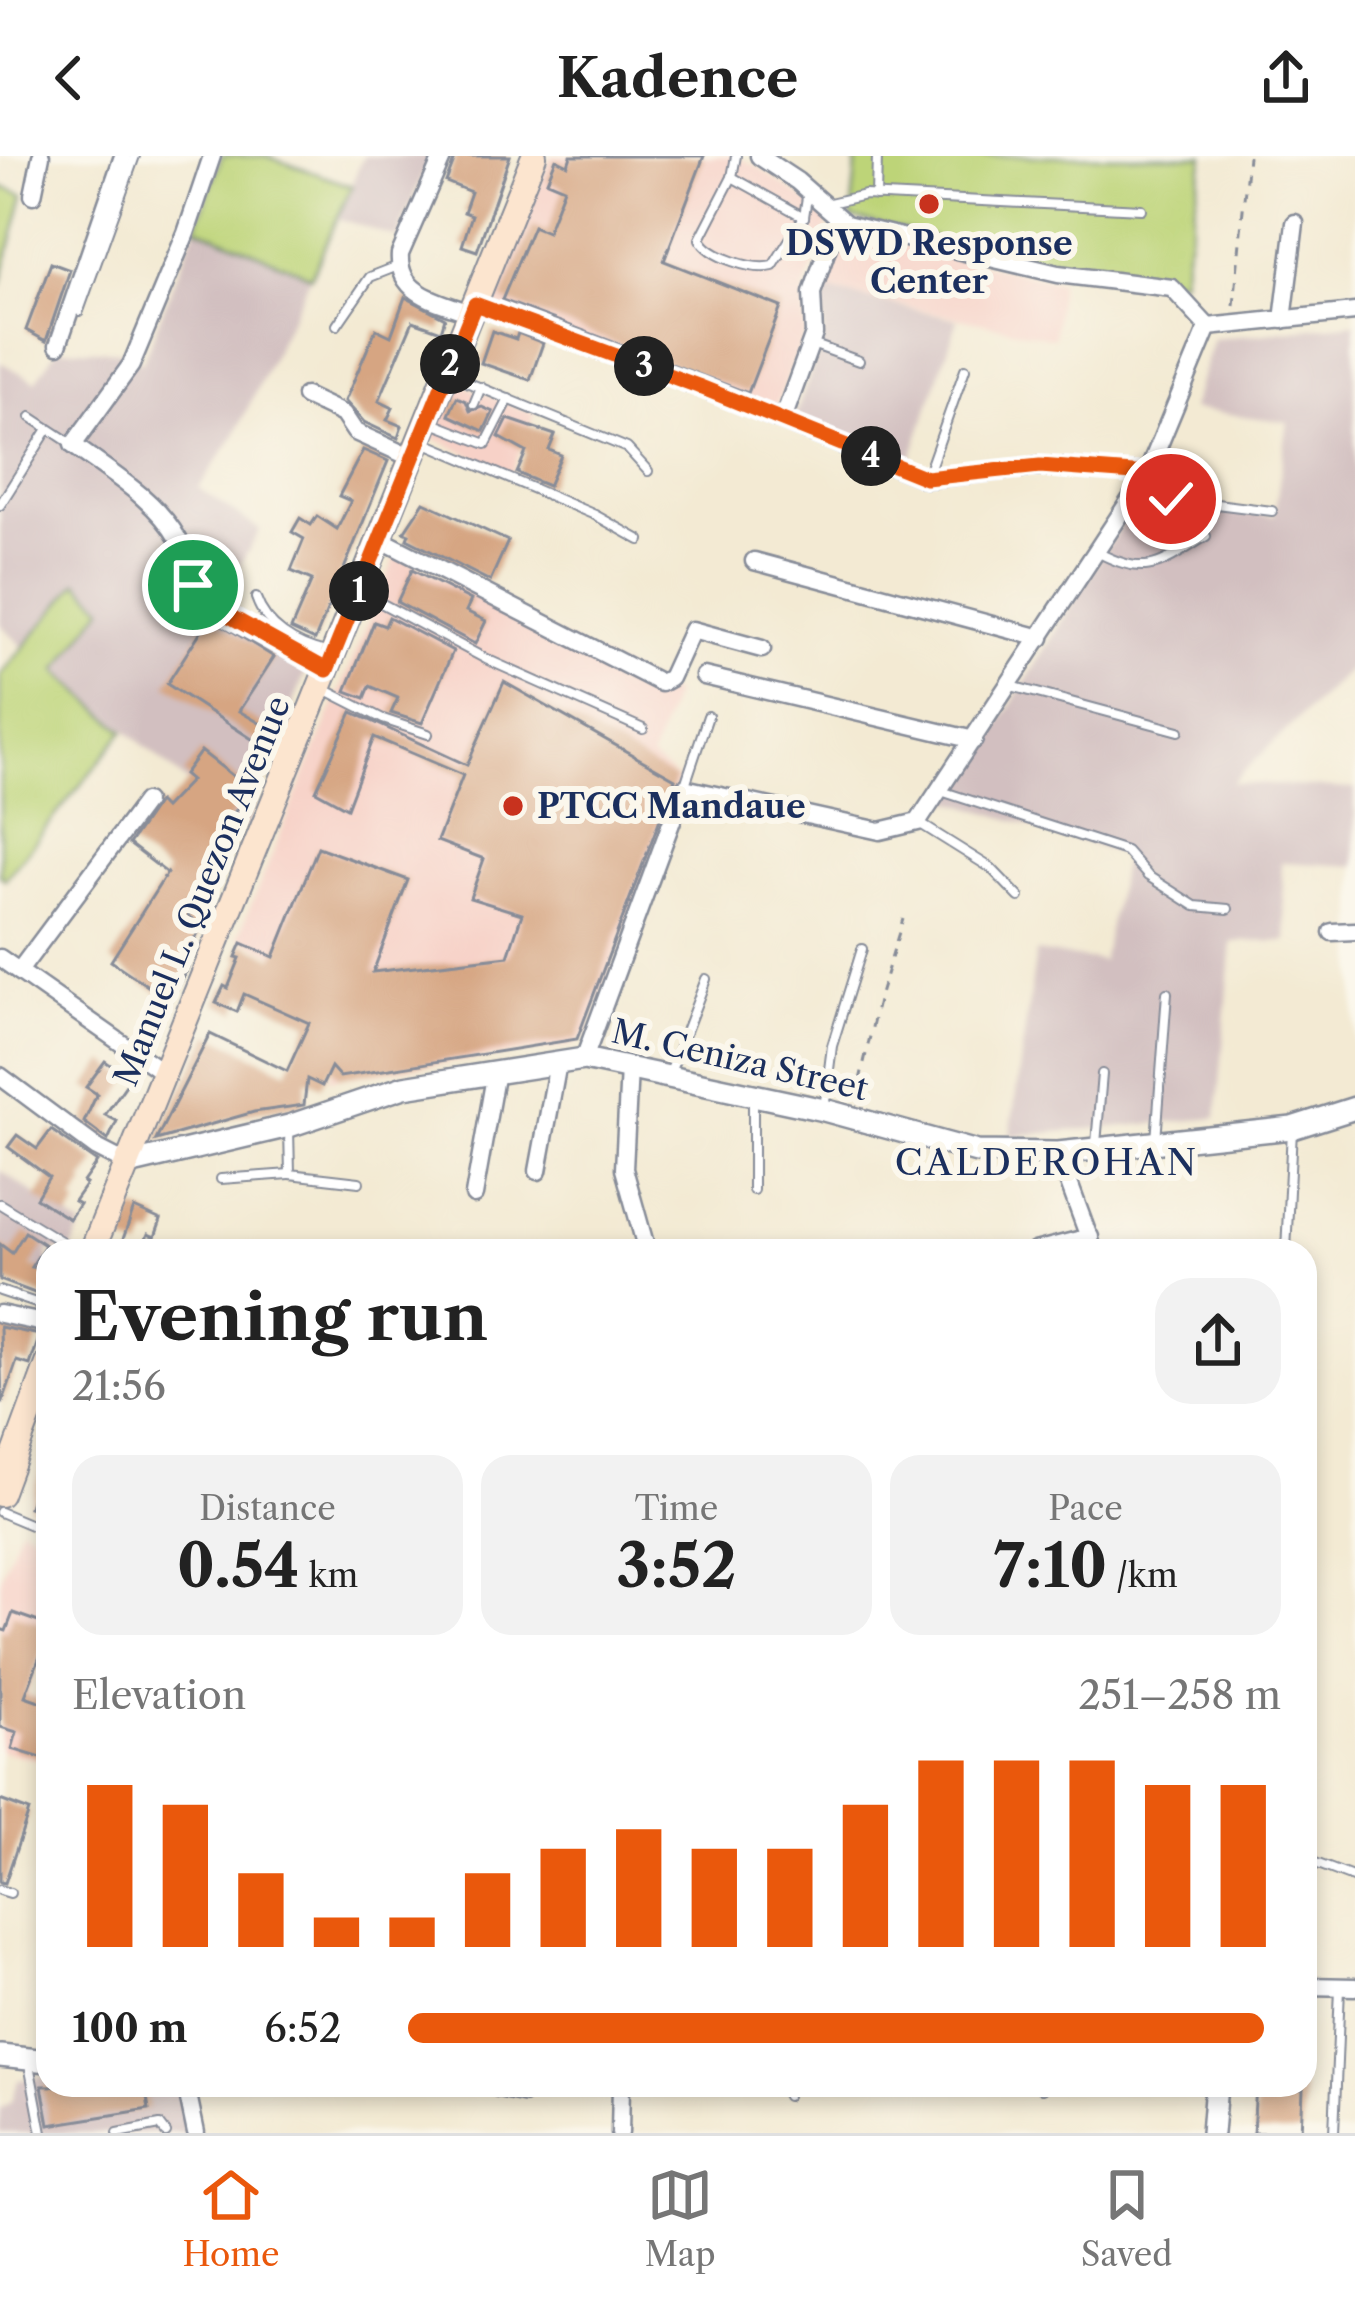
<!DOCTYPE html>
<html lang="en">
<head>
<meta charset="utf-8">
<style>
	:root { --surface:#fff; --page:#f2f2f2; --text:#222; --muted:#767676; --line:#e0e0e0; --accent:#ea580c }
	body { margin:0; font-family:"Libre Caslon Text",serif; background:var(--page); color:var(--text); height:100vh; display:flex; flex-direction:column; font-size:45px; white-space:nowrap }
	* { box-sizing:border-box; margin:0 }
	p { font-size:39px; color:var(--muted) }
	.icon { flex:none; width:66px; height:66px; fill:none; stroke:currentColor; stroke-width:2; stroke-linecap:round; stroke-linejoin:round }
	.map { position:relative; flex:1; overflow:hidden }
	.drawer { position:absolute; left:36px; top:1083px; width:1281px; height:858px; display:flex; flex-direction:column; background:var(--surface); border-radius:36px; box-shadow:0 6px 18px #0003 }
	.drawer>* { flex:none }
	.pin { position:absolute; display:grid; place-items:center; width:102px; height:102px; color:#fff; margin:-51px; border:6px solid #fff; border-radius:50%; box-shadow:0 3px 12px #0007 }
	.km { position:absolute; width:60px; height:60px; margin:-30px; border-radius:50%; background:#222; color:#fff; font-size:33px; line-height:60px; text-align:center }
	.round { display:grid; place-items:center; flex:none; width:126px; height:126px; border-radius:36px; background:var(--page) }
	.headline { display:flex; align-items:center; justify-content:space-between; height:204px; padding:0 36px }
	h1 { font-size:66px; font-weight:800; line-height:90px }
	.figures { display:grid; grid-template-columns:repeat(3,1fr); gap:18px; height:204px; padding:12px 36px }
	.figures div { display:grid; align-content:center; border-radius:30px; background:var(--page); text-align:center }
	.figures b { font-size:60px; font-weight:800 }
	.figures small { font-size:33px; font-weight:400 }
	.figures p { font-size:33px }
	.chart { height:336px; padding:24px 36px }
	.chart p { display:flex; justify-content:space-between }
	.chart svg { width:100%; height:216px; margin-top:12px; stroke:var(--accent); stroke-width:6 }
	ul { padding:0 36px; list-style:none; font-size:39px }
	li { display:grid; grid-template-columns:192px 144px 1fr; align-items:center; height:90px }
	li i { height:30px; border-radius:15px; background:var(--accent) }
	header { display:flex; justify-content:space-between; align-items:center; height:156px; padding:0 36px; background:var(--surface); font-size:54px; font-weight:800 }
	.tab-bar { display:flex; justify-content:space-around; align-items:center; height:168px; border-top:3px solid var(--line); background:var(--surface); font-size:33px; color:var(--muted) }
	.tab-bar a { display:grid; justify-items:center; gap:6px }
	.tab-bar .selected { color:var(--accent) }
	.map>svg:first-child { display:block }
</style>
</head>
<body>
<header><svg class="icon" aria-label="back" viewBox="0 0 24 24"><path d="M15 5l-7 7 7 7"/></svg>Kadence<svg class="icon" aria-label="share" viewBox="0 0 24 24"><path d="M12 15V3M7 8l5-5 5 5M5 13v7h14v-7"/></svg></header>
<div class="map">
<svg width="1355" height="1977" viewBox="0 0 1355 1977">
	<rect width="100%" height="100%" fill="#fbf7ec"/>
	<filter id="ink" filterUnits="userSpaceOnUse"><feTurbulence type="fractalNoise" baseFrequency=".00833" numOctaves="2"/><feDisplacementMap in="SourceGraphic" scale="24" xChannelSelector="R" yChannelSelector="G"/><feConvolveMatrix kernelMatrix="1 2 1 2 8 2 1 2 1" color-interpolation-filters="sRGB"/></filter>
	<filter id="wash" filterUnits="userSpaceOnUse"><feTurbulence type="fractalNoise" baseFrequency=".004" numOctaves="4" result="noise"/><feDisplacementMap in="SourceGraphic" scale="48" xChannelSelector="R" yChannelSelector="G"/><feGaussianBlur stdDeviation="2.7" result="paint"/><feColorMatrix in="noise" values="0 0 0 0 0 0 0 0 0 0 0 0 0 0 0 0 0 1.4 0 .05"/><feComposite in="paint" operator="in"/></filter>
	<g filter="url(#wash)">
		<rect width="100%" height="100%" fill="#f3ead3"/>
		<g fill="#f7d1c7">
			<path d="M 551,0 L 734,0 L 755,9 L 830,62 L 804,136 L 805,178 L 774,256 L 490,148 Z"/>
			<path d="M 842,74 L 1059,126 L 1054,182 L 823,133 Z"/>
			<path d="M 453,225 L 534,258 L 511,318 L 429,280 Z"/>
			<path d="M 396,399 L 674,538 L 651,602 L 679,624 L 588,874 L 580,886 L 566,891 L 329,923 L 362,840 L 238,781 Z"/>
			<path d="M 20,1371 L 48,1383 L 48,1482 L 27,1539 L 48,1547 L 48,1606 L 0,1595 L 0,1422 Z"/>
		</g>
		<g fill="#d2bfc0">
			<path d="M 363,0 L 430,0 L 397,82 L 338,62 Z"/>
			<path d="M 196,71 L 311,120 L 235,279 L 199,332 L 260,374 L 220,445 L 312,499 L 245,676 L 57,515 L 104,451 L 78,427 L 23,491 L 0,468 L 0,206 L 36,225 L 58,192 L 123,195 L 142,207 Z"/>
			<path d="M 823,133 L 958,163 L 909,310 L 793,265 L 824,182 Z"/>
			<path d="M 1355,167 L 1355,508 L 1232,627 L 1355,633 L 1355,710 L 1281,706 L 1287,785 L 1232,786 L 1217,962 L 1010,980 L 1036,796 L 1102,805 L 1124,699 L 948,644 L 998,571 L 1137,342 L 1274,360 L 1288,266 L 1191,253 L 1213,183 Z"/>
			<path d="M 0,1014 L 82,1071 L 71,1095 L 48,1095 L 48,1115 L 35,1112 L 0,1088 Z"/>
			<path d="M 48,1920 L 48,1929 L 180,1929 L 189,1977 L 0,1977 L 0,1953 L 12,1945 L 18,1924 Z"/>
		</g>
		<g fill="#bdd478" stroke="#6c826b" stroke-width="3">
			<path d="M 222,0 L 266,0 L 352,30 L 311,120 L 196,71 Z"/>
			<path d="M 857,0 L 1204,0 L 1181,124 L 1058,111 L 851,62 Z"/>
			<path d="M 0,30 L 24,39 L 0,131 Z"/>
			<path d="M 78,426 L 104,451 L 57,515 L 124,575 L 5,723 L 0,719 L 0,520 Z"/>
		</g>
		<g id="blocks">
			<g fill="#d6a582">
				<path d="M 456,0 L 510,0 L 477,95 L 462,90 L 472,59 L 464,56 L 471,36 L 446,26 Z"/>
				<path d="M 571,0 L 704,0 L 664,105 L 781,151 L 748,237 L 502,144 L 533,70 L 547,76 L 564,32 L 547,25 L 556,3 L 568,9 Z"/>
				<path d="M 51,107 L 70,114 L 46,185 L 26,174 Z"/>
				<path d="M 405,141 L 445,162 L 441,175 L 413,165 L 379,245 L 393,252 L 387,264 L 402,270 L 398,282 L 364,266 L 345,245 L 376,173 L 391,180 Z"/>
				<path d="M 492,175 L 516,183 L 518,177 L 543,187 L 530,224 L 481,207 Z"/>
				<path d="M 457,241 L 466,245 L 470,255 L 482,251 L 493,256 L 484,275 L 449,259 Z"/>
				<path d="M 508,263 L 555,279 L 549,294 L 561,299 L 548,330 L 517,317 L 526,296 L 499,281 Z"/>
				<path d="M 363,294 L 388,305 L 315,484 L 291,473 L 312,424 L 291,415 L 304,383 L 292,376 L 300,362 L 311,369 L 317,360 L 337,373 L 351,345 L 339,340 Z"/>
				<path d="M 424,346 L 508,385 L 490,425 L 407,383 L 409,378 L 404,376 Z"/>
				<path d="M 412,414 L 471,444 L 466,455 L 486,465 L 475,488 L 397,446 Z"/>
				<path d="M 210,461 L 274,501 L 239,555 L 275,576 L 266,592 L 167,528 Z"/>
				<path d="M 389,461 L 453,495 L 422,567 L 391,557 L 398,542 L 370,530 L 365,542 L 346,535 L 374,466 L 385,470 Z"/>
				<path d="M 504,526 L 675,623 L 577,883 L 340,921 L 331,911 L 322,930 L 307,923 L 304,949 L 254,956 L 156,984 L 210,878 L 287,915 L 309,867 L 244,838 L 237,856 L 216,847 L 224,830 L 228,832 L 240,802 L 236,801 L 242,787 L 274,801 L 318,691 L 408,724 L 373,816 L 508,800 L 522,758 L 470,742 L 484,703 L 437,685 L 463,619 L 374,581 L 347,652 L 316,635 L 352,556 L 467,609 Z"/>
				<path d="M 201,595 L 251,634 L 225,669 L 238,680 L 206,722 L 188,760 L 201,769 L 185,809 L 188,811 L 170,845 L 111,805 L 167,717 L 129,688 L 158,646 L 164,652 L 191,624 L 184,618 Z"/>
				<path d="M 105,905 L 130,923 L 105,959 L 117,965 L 108,984 L 84,966 L 97,938 L 86,931 Z"/>
				<path d="M 51,974 L 97,1006 L 83,1026 L 86,1028 L 74,1045 L 79,1048 L 69,1063 L 36,1042 L 49,1021 L 8,991 L 17,979 L 37,993 Z"/>
				<path d="M 134,1052 L 161,1064 L 155,1081 L 148,1078 L 141,1094 L 122,1086 Z"/>
				<path d="M 25,1076 L 45,1089 L 31,1111 L 48,1115 L 48,1142 L 0,1124 L 0,1088 L 12,1097 Z"/>
				<path d="M 0,1171 L 40,1179 L 30,1209 L 17,1205 L 2,1248 Z"/>
				<path d="M 45,1299 L 48,1300 L 48,1357 L 29,1351 Z"/>
				<path d="M 13,1457 L 47,1469 L 41,1485 L 45,1487 L 25,1540 L 48,1548 L 48,1604 L 12,1593 L 17,1576 L 0,1571 L 0,1473 L 6,1475 Z"/>
				<path d="M 0,1644 L 29,1655 L 5,1727 L 0,1726 Z"/>
				<path d="M 145,1929 L 149,1953 L 49,1969 L 42,1930 Z"/>
				<path d="M 1256,1930 L 1303,1933 L 1301,1977 L 1253,1977 Z"/>
			</g>
		</g>
	</g>
	<g filter="url(#ink)">
		<use href="#blocks" fill-opacity="0" stroke="#878c98" stroke-width="3"/>
		<g fill="none" stroke-linecap="round" stroke-linejoin="round">
			<defs>
				<g id="service">
					<path d="M 736,0 L 732,21 L 804,61 L 808,34"/>
					<path d="M 732,21 L 700,83 C 709,101 753,115 773,110 L 804,61"/>
					<path d="M 876,40 L 877,0"/>
					<path d="M 825,48 L 865,39 L 1141,53"/>
					<path d="M 79,155 L 135,0"/>
					<path d="M 337,169 L 370,121 L 398,110"/>
					<path d="M 812,188 L 859,205"/>
					<path d="M 452,220 L 627,292 L 648,315"/>
					<path d="M 474,248 L 481,231"/>
					<path d="M 31,261 L 72,288"/>
					<path d="M 430,266 L 486,288 L 509,243"/>
					<path d="M 421,285 L 595,359 L 640,384"/>
					<path d="M 926,323 L 965,213"/>
					<path d="M 1137,338 L 1272,355"/>
					<path d="M 0,349 L 48,273"/>
					<path d="M 1099,397 C 1149,423 1161,407 1206,380"/>
					<path d="M 364,438 L 486,503 L 643,573"/>
					<path d="M 256,442 C 266,471 295,489 326,496"/>
					<path d="M 1011,530 L 1179,575"/>
					<path d="M 326,534 L 383,563 L 428,578"/>
					<path d="M 684,632 L 708,560"/>
					<path d="M 941,635 L 1126,695 L 1148,720 L 1195,750 L 1228,753"/>
					<path d="M 919,667 L 991,712 L 1019,741"/>
					<path d="M 670,917 L 706,823"/>
					<path d="M 753,941 L 753,1034"/>
					<path d="M 824,953 L 832,890 L 862,793"/>
					<path d="M 289,972 L 290,1018 L 359,1026"/>
					<path d="M 1156,985 L 1167,837"/>
					<path d="M 1096,988 L 1102,918"/>
					<path d="M 221,1023 L 290,1018"/>
					<path d="M 0,1048 L 77,1095"/>
					<path d="M 1286,1095 L 1292,974"/>
					<path d="M 0,1135 L 48,1151"/>
					<path d="M 0,1356 L 48,1376"/>
					<path d="M 1305,1703 L 1355,1722"/>
					<path d="M 0,1734 L 10,1737"/>
					<path d="M 29,1908 L 42,1977"/>
					<path d="M 490,1929 L 496,1936 L 525,1942"/>
					<path d="M 786,1929 L 787,1940"/>
					<path d="M 1041,1929 L 1042,1933"/>
					<path d="M 118,1977 L 160,1969 L 166,1977"/>
					<path d="M 1334,1977 L 1340,1832"/>
				</g>
				<g id="minor">
					<path d="M 212,0 L 186,77 L 131,209 L 73,289 C 109,316 156,343 178,383 C 187,399 186,421 199,435 C 232,470 285,490 327,514"/>
					<path d="M 443,0 L 400,98 C 397,139 440,146 471,157"/>
					<path d="M 759,0 L 797,25 L 846,68 L 1058,118 L 1172,132 L 1208,171"/>
					<path d="M 33,39 L 41,0"/>
					<path d="M 475,148 L 698,230 L 926,323 L 1040,310 L 1147,318"/>
					<path d="M 1283,164 L 1295,67"/>
					<path d="M 1208,171 L 1355,156"/>
					<path d="M 58,189 L 123,0"/>
					<path d="M 305,240 L 343,258 L 355,276 L 412,302"/>
					<path d="M 783,263 L 814,178 L 812,137 L 838,62"/>
					<path d="M 380,383 L 661,527 L 670,522 L 692,474 L 762,493"/>
					<path d="M 754,405 L 1041,482"/>
					<path d="M 704,520 L 974,584"/>
					<path d="M 1332,776 L 1355,775"/>
					<path d="M 0,802 L 164,917"/>
					<path d="M 19,815 L 145,646"/>
					<path d="M 584,903 L 684,632 L 880,675 L 918,666 L 1147,318 L 1208,171"/>
					<path d="M 629,912 L 624,1013 L 647,1095"/>
					<path d="M 0,920 L 97,992 L 128,1008"/>
					<path d="M 1058,997 L 1094,1095"/>
					<path d="M 538,1015 L 558,907"/>
					<path d="M 474,1039 L 496,915"/>
					<path d="M 1035,1095 L 1090,1081"/>
					<path d="M 0,1158 L 48,1168"/>
					<path d="M 1305,1830 L 1355,1831"/>
					<path d="M 186,1929 L 196,1977"/>
					<path d="M 620,1977 L 621,1929"/>
				</g>
				<g id="tertiary">
					<path d="M 128,1008 L 289,970 L 404,931 L 584,903 L 824,954 L 977,996 L 1058,997 L 1292,972 L 1355,952"/>
					<path d="M 0,1900 L 48,1905"/>
					<path d="M 1212,1977 L 1216,1929"/>
				</g>
				<g id="secondary">
					<path d="M 92,1095 L 534,0"/>
					<path d="M 0,1338 L 48,1208"/>
				</g>
			</defs>
			<use href="#service" stroke="#878c98" stroke-width="12"/>
			<use href="#minor" stroke="#878c98" stroke-width="21"/>
			<use href="#tertiary" stroke="#878c98" stroke-width="26"/>
			<use href="#secondary" stroke="#878c98" stroke-width="28"/>
			<g stroke="#878c98" stroke-width="3" stroke-dasharray="9 9" stroke-linecap="butt">
				<path d="M 1234,150 L 1248,0"/>
				<path d="M 856,942 L 878,845 L 903,763"/>
			</g>
			<use href="#service" stroke="#fff" stroke-width="8"/>
			<use href="#minor" stroke="#fff" stroke-width="16"/>
			<use href="#tertiary" stroke="#fff" stroke-width="21"/>
			<use href="#secondary" stroke="#fce5cf" stroke-width="24"/>
		</g>
	</g>
	<g fill="none" stroke-linecap="round" stroke-linejoin="round" filter="url(#ink)">
		<defs>
			<path id="route" d="M 193,429 L 217,453 L 327,514 L 475,148 L 698,230 L 926,322 L 1040,310 L 1147,318 L 1135,338 L 1171,343"/>
		</defs>
		<use href="#route" stroke="#fff" stroke-width="24"/>
		<use href="#route" stroke="#ea580c" stroke-width="15"/>
	</g>
	<g fill="#c8321e" stroke="#fbf7ec" stroke-width="4.5">
		<circle cx="929" cy="48" r="12"/>
		<circle cx="513" cy="650" r="12"/>
	</g>
	<g text-anchor="middle" dominant-baseline="central" stroke-width="12" stroke-linejoin="round" paint-order="stroke">
		<g font-size="33" font-weight="bold" fill="#1b2f5e" stroke="#fbf7ec">
			<text x="929" y="87">DSWD Response<tspan x="929" dy="38">Center</tspan></text>
			<text x="537" y="650" text-anchor="start">PTCC Mandaue</text>
		</g>
		<g font-size="33" fill="#1b2f5e" stroke="#fbf7ec">
			<text transform="translate(202 735) rotate(-68)">Manuel L. Quezon Avenue</text>
			<text transform="translate(740 904) rotate(13)">M. Ceniza Street</text>
		</g>
		<g font-size="36" letter-spacing="3" fill="#1b2f5e" stroke="#fbf7ec">
			<text x="1047" y="1006">CALDEROHAN</text>
		</g>
	</g>
</svg>
<div class="pin" style="left:193px;top:429px;background:#1e9e55"><svg class="icon" aria-label="arrive" viewBox="0 0 24 24"><path d="M6 21V4h12l-3 4 3 4H6"/></svg></div>
<div class="pin" style="left:1171px;top:343px;background:#d93025"><svg class="icon" aria-label="check" viewBox="0 0 24 24"><path d="M5 12l5 5 9-10"/></svg></div>
<b class="km" style="left:359px;top:435px">1</b>
<b class="km" style="left:450px;top:208px">2</b>
<b class="km" style="left:644px;top:210px">3</b>
<b class="km" style="left:871px;top:300px">4</b>
<section class="drawer">
<div class="headline"><div><h1>Evening run</h1><p>21:56</p></div><a class="round"><svg class="icon" aria-label="share" viewBox="0 0 24 24"><path d="M12 15V3M7 8l5-5 5 5M5 13v7h14v-7"/></svg></a></div>
<div class="figures">
<div><p>Distance</p><b>0.54<small> km</small></b></div>
<div><p>Time</p><b>3:52</b></div>
<div><p>Pace</p><b>7:10<small> /km</small></b></div>
</div>
<div class="chart"><p><span>Elevation</span>251–258 m</p>
<svg viewBox="0 0 160 44" preserveAspectRatio="none"><path d="M5 44V11M15 44V15M25 44V29M35 44V38M45 44V38M55 44V29M65 44V24M75 44V20M85 44V24M95 44V24M105 44V15M115 44V6M125 44V6M135 44V6M145 44V11M155 44V11"/></svg>
</div>
<ul>
<li><b>100 m</b>6:52<i style="width:98%"></i></li>
</ul>
</section>
</div>
<nav class="tab-bar">
<a class="selected"><svg class="icon" aria-label="home" viewBox="0 0 24 24"><path d="M3 11l9-7 9 7M6 9v11h12V9"/></svg>Home</a>
<a><svg class="icon" aria-label="map" viewBox="0 0 24 24"><path d="M3 6l6-2 6 2 6-2v14l-6 2-6-2-6 2zM9 4v14M15 6v14"/></svg>Map</a>
<a><svg class="icon" aria-label="saved" viewBox="0 0 24 24"><path d="M7 4h10v16l-5-4-5 4z"/></svg>Saved</a>
</nav>
</body>
</html>
